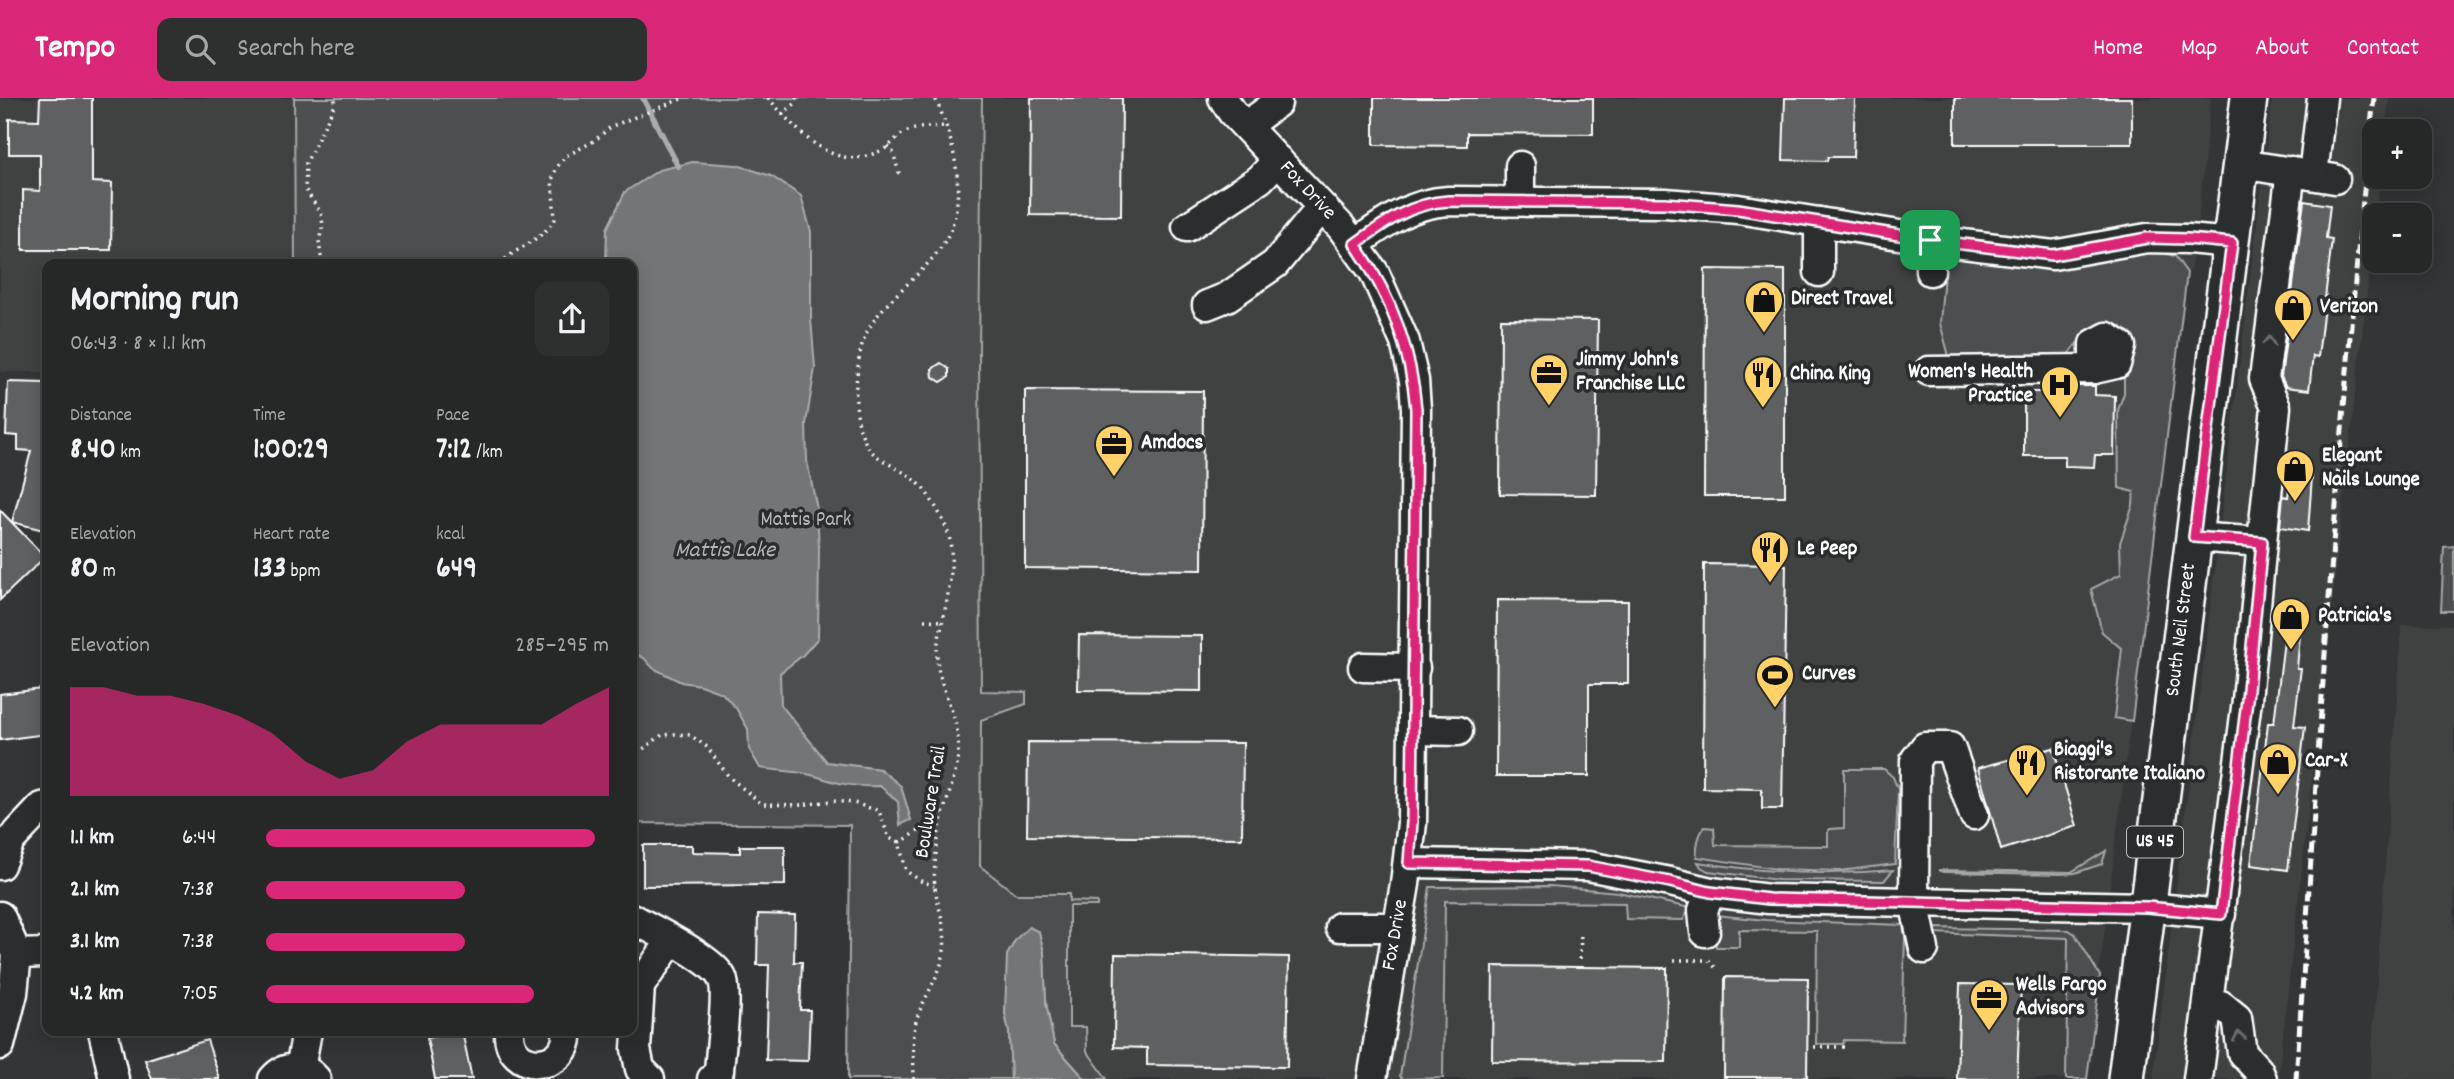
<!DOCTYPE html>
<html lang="en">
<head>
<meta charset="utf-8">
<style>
	:root { --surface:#262828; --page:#2e3030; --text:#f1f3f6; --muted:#a4a6a8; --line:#424445; --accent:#db2777 }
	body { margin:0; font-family:Dekko,sans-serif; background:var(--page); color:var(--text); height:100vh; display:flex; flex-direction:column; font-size:26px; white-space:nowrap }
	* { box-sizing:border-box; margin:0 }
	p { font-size:23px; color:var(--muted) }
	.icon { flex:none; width:38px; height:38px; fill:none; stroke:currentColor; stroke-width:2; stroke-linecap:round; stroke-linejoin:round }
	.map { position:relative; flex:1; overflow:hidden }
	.drawer { position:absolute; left:42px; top:161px; width:595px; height:777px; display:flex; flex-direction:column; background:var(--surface); border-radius:14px; box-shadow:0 4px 18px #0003,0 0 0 2px var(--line) }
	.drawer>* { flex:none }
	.controls { position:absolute; left:2362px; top:21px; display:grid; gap:14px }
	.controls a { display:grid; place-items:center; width:70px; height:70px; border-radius:14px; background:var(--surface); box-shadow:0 4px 18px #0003,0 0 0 2px var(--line); font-size:35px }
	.pin { position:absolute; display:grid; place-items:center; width:60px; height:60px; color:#fff; margin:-30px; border-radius:14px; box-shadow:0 4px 10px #0006 }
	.round { display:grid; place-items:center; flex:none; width:74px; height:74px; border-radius:14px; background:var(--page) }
	.overview { display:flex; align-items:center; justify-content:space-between; height:119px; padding:0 28px }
	h1 { font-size:38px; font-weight:800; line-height:52px }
	.figures { display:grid; grid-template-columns:repeat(3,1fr); gap:10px; height:119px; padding:7px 28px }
	.figures div { display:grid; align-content:center }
	.figures b { font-size:30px; font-weight:800 }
	.figures small { font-size:19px; font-weight:400 }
	.figures p { font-size:19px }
	.chart { height:196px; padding:14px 28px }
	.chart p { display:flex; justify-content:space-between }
	.chart svg { width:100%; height:126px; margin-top:7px; fill:var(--accent); opacity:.7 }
	ul { padding:0 28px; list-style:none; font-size:23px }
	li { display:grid; grid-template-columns:112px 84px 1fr; align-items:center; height:52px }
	li i { height:18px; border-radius:9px; background:var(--accent) }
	header { display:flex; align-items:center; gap:42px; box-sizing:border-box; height:98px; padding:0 35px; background:var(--accent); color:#fff }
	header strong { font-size:33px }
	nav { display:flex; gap:38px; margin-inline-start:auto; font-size:24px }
	.search { width:490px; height:63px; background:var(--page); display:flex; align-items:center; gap:18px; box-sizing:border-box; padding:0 24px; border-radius:14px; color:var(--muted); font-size:26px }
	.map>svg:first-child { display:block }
</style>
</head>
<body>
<header>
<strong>Tempo</strong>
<div class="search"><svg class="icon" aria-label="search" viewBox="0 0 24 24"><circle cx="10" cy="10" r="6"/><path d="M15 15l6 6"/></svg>Search here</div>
<nav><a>Home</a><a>Map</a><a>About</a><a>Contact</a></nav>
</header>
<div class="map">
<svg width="2454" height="981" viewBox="0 0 2454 981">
	<rect width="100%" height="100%" fill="#333536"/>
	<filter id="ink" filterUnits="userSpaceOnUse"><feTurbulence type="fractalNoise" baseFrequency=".0143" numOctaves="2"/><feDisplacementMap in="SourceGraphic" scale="14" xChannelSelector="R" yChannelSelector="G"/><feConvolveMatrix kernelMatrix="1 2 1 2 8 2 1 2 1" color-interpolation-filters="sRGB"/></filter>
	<g filter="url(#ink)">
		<g fill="#404243">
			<path d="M 0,0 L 294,0 L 296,166 L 47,166 L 47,274 L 0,274 Z"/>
			<path d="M 982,0 L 2211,0 L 2196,142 L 2190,172 L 2187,175 L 2086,981 L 1091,981 L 1000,795 L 980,769 L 979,252 Z"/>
			<path d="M 2272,0 L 2389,0 L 2385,33 L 2375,33 L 2375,79 L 2380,79 L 2278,981 L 2153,981 Z"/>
			<path d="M 2402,527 L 2454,527 L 2454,981 L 2370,981 Z"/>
		</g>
		<g fill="#4c4f50" stroke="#a6a7a8" stroke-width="2">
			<path d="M 294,0 L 982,0 L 979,252 L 981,593 L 1026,594 L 1026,606 L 981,622 L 980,768 L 1016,796 L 1069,796 L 1069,803 L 1097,804 L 1097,808 L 1069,808 L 1069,929 L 1086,929 L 1087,953 L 1107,981 L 1085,981 L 1054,946 L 1046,905 L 1044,855 L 1039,834 L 1007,887 L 1005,915 L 1009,934 L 1011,981 L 848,981 L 850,727 L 632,725 L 632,166 L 295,166 Z"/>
			<path d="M 2145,151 L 2175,158 L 2187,175 L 2132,623 L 2114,620 L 2122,551 L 2102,534 L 2091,491 L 2121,476 L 2120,445 L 2133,407 L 2134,394 L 2119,390 L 2118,312 L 2124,295 L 2124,271 L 2110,228 C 2087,230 2078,242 2066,261 L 1950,262 L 1940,225 L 1946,152 Z"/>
			<path d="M 2454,448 L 2454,513 L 2441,513 L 2444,449 Z"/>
			<path d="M 1844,671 L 1884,671 L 1893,679 L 1898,691 L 1895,766 L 1840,773 L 1777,771 L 1697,759 C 1696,750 1698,736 1705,729 L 1714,730 L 1715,747 L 1828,748 L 1828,733 L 1830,731 L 1844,730 Z"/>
			<path d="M 2106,753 L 2102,766 L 2075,775 L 2061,776 L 1943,774 L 1938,772 L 2071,774 Z"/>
			<path d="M 1698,764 C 1764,775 1827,778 1893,772 L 1884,783 L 1778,782 L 1708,773 L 1701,769 Z"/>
			<path d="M 1551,788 L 1618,794 L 1690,810 L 1683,822 L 1626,821 L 1625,805 L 1445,803 L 1443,980 L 1403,981 L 1400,978 L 1430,789 Z"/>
			<path d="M 1715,817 L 1766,822 L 1903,827 L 1905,837 L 1902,943 L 1844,942 L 1843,946 L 1816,946 L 1817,833 L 1739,832 L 1739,849 L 1716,849 Z"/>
			<path d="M 1932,830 L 2069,832 L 2075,836 L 2100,878 L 2087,981 L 2066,981 L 2068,840 L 1932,835 Z"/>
		</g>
		<g fill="#737576" stroke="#abacad" stroke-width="2">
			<path d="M 693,64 L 737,67 L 771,78 L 801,98 L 811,134 L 811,221 L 815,270 L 806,326 L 807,363 L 817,411 L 819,451 L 818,540 L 803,557 L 780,575 L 781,607 L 827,664 L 880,671 L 901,688 L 911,722 L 900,727 L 898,704 L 880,688 C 852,689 840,686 815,678 C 798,673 778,673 760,670 L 749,651 L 748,631 L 736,610 L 722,595 L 700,587 L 681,584 L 653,570 L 644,560 L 632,554 L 632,166 L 606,166 L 607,131 L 625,94 L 659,72 Z"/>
			<path d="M 1029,829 L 1039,834 L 1044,855 L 1046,905 L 1054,946 L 1085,981 L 1011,981 L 1009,934 L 1005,915 L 1007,857 L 1016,841 Z"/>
		</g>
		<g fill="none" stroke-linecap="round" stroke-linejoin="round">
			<path stroke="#abacad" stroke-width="6" d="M 643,0 L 678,68"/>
		</g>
		<g fill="#5f6162" stroke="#fff" stroke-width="2">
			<path d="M 40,0 L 92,0 L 92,84 L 112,85 L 111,152 L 23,152 L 23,92 L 40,93 L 40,56 L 9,56 L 9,21 L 39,22 Z"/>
			<path d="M 1031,0 L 1122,0 L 1121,118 L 1030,117 Z"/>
			<path d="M 1374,0 L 1593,0 L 1593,36 L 1467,35 L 1467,48 L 1374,47 Z"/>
			<path d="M 1785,0 L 1855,0 L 1853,59 L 1828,59 L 1827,63 L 1783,62 Z"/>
			<rect x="1955" y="0" width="177" height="46"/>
			<path d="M 2304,103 L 2330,107 L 2326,140 L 2332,141 L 2318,259 L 2313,258 L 2309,292 L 2286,289 L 2281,279 Z"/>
			<path d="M 1705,171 L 1785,172 L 1785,398 L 1704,398 Z"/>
			<path d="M 1501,221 L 1598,222 L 1596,397 L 1500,396 Z"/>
			<path d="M 941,265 L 949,271 L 949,279 L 941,284 L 933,279 L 932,271 Z"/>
			<path d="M 8,284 L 47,285 L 47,433 L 12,424 L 31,353 L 18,352 L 18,338 L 6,337 Z"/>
			<path d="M 2062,288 L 2095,288 L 2095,297 L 2115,298 L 2114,357 L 2095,357 L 2094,369 L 2065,368 L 2065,358 L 2024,358 L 2024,294 L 2062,294 Z"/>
			<path d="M 1025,292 L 1203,293 L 1202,472 L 1025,470 Z"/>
			<path d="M 2291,375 L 2312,378 L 2308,433 L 2280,429 L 2283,398 L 2288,399 Z"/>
			<path d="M 0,412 L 45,459 L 0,502 Z"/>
			<path d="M 1704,466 L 1786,467 L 1782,711 L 1762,711 L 1762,691 L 1703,690 Z"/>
			<path d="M 2289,501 L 2303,503 L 2297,570 L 2301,570 L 2294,628 L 2305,629 L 2288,772 L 2251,767 L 2268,625 L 2274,625 Z"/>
			<path d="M 1497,502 L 1628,503 L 1628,586 L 1589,586 L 1589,678 L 1496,678 Z"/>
			<path d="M 1079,537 L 1202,538 L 1202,593 L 1078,592 Z"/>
			<path d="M 41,591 L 47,636 L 0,642 L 0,596 Z"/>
			<path d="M 1028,644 L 1243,645 L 1242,740 L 1027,738 Z"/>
			<path d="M 2053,650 L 2077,728 L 2001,752 L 1978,670 Z"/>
			<path d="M 643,747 L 692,747 L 692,754 L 740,755 L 740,748 L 785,748 L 785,787 L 643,788 Z"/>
			<path d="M 758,816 L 795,817 L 794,864 L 802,864 L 800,912 L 810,912 L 808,963 L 766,962 L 769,867 L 757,867 Z"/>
			<path d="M 1115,856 L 1289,859 L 1287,969 L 1147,967 L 1147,950 L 1114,949 Z"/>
			<path d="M 1493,868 L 1667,870 L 1666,964 L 1492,963 Z"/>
			<path d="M 1725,879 L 1808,880 L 1807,979 L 1724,979 Z"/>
			<path d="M 1960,886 L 2021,887 L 2017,981 L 1957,981 Z"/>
			<path d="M 462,933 L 472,981 L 435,981 L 427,940 Z"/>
			<path d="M 207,942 L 220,981 L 152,981 L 145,962 Z"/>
		</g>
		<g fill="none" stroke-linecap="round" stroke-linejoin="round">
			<defs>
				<g id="minor">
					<path d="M 1223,0 L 1232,14 L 1341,129 L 1374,174 L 1405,244 L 1414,282 L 1416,311 L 1412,725 L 1405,786 L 1372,981"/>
					<path d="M 1246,28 L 1277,5"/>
					<path d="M 2241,66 L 2335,81"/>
					<path d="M 1520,68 L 1520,103"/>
					<path d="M 2313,77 L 2322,0"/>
					<path d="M 1187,129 L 1260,81 L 1278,62"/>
					<path d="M 1355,146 C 1384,125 1411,105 1448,103 L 1665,105 L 1738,111 L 1930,142 L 2053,157 L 2147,140 L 2188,141 L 2232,145"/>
					<path d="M 1930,173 L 1930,142"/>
					<path d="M 1819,174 L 1819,124"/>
					<path d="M 1207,207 L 1227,199 L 1275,166 L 1322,109"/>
					<path d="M 1929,273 L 2094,271 L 2116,266 L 2121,248 L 2107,239 L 2094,246 L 2094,271"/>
					<path d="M 2194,439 L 2262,444 L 2247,602 L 2198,981"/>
					<path d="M 2262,444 L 2276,309 L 2264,281 L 2291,73"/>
					<path d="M 1363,569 L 1415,570"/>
					<path d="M 1413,632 L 1458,633"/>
					<path d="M 1409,765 L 1588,768 L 1670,784 L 1711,794 L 1769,801 L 2146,809 L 2221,816"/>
					<path d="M 0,767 L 10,743 L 42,709 L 47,708"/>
					<path d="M 0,818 L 17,856 L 13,895 L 0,947"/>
					<path d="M 632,820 C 653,832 712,860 722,880 C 729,893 720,955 719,973 L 712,981"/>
					<path d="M 1340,829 L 1397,829"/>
					<path d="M 1705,834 L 1703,812 L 1711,794"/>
					<path d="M 1924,851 L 1914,803 L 1915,662 L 1925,649 L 1950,649 L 1974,717"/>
					<path d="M 17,856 L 47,855"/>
					<path d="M 2209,905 L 2221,907 L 2237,920 L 2242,955 L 2258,972 L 2262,981"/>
					<path d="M 103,933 L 114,981"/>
					<path d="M 509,933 C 507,977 571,974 567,933"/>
					<path d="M 300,971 L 307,933"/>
					<path d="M 273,981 C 285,967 304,967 316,981"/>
					<path d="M 650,981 L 640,971 L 636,951 L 640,888 L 671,843"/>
				</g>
				<path id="major" d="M 2126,981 L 2249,0"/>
			</defs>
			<use href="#minor" stroke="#fff" stroke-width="33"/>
			<use href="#major" stroke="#fff" stroke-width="40"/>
			<g stroke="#fff" stroke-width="3.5" stroke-dasharray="2 5" stroke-linecap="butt">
				<path d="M 768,0 C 798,32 832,78 882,52 C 889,49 894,43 899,38 C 913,28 930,29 947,28"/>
				<path d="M 782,16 L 795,6 L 796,0"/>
				<path d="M 888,48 L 893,54 L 899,75 L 903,77"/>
				<path d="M 322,166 L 319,143 L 323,127 L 321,115 L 305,91 L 306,65 L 335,6 L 335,0"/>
				<path d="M 500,166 C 519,147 539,145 555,121 L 552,82 L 557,69 L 566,58 L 594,43 L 612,28 L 684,0"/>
				<path d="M 924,522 L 943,523"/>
				<path d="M 632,659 L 662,637 L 675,636 L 690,637 L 707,649 L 729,679 L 762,706 L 801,707 L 832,703 L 854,705 L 879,713 L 889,740 L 899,744 L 906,773 L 921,783 L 934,788"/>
				<path d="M 899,744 C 915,739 923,724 940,724"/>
				<path d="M 1580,861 L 1581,833"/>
				<path d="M 1674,862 L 1708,862 L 1718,872"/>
				<path d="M 1814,949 L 1847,949"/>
				<path d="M 914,981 C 914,961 911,935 918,917 C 926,896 942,874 944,852 C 947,828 938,813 935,789 C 933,775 936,756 938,741 C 941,708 961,677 958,642 C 956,609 936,587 937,554 C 937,544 941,533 943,523 C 948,496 954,470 950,443 C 948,427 928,393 916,383 C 904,372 876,362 868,349 C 857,331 855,307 856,286 C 858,270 859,249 867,234 C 884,201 920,180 941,149 C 971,107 955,43 935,0"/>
			</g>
			<use href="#minor" stroke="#2a2d2e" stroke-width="28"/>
			<use href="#major" stroke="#2a2d2e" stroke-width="35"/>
			<path stroke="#fff" stroke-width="5" stroke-dasharray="10 5" stroke-linecap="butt" d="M 2296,981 C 2319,654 2337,326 2374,0"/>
		</g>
		<defs><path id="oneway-chevron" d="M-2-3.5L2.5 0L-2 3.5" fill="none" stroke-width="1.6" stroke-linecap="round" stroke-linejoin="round" transform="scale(1.75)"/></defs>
		<g stroke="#6a6c6d">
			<use href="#oneway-chevron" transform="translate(2269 243) rotate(-83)"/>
			<use href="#oneway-chevron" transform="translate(2239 938) rotate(-98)"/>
		</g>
	</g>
	<g fill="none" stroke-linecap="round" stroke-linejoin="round" filter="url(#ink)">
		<defs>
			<path id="route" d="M 1448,103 L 1665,105 L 1738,111 L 1930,142 L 2053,157 L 2147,140 L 2188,141 L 2232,145 L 2194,439 L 2262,444 L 2247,602 L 2221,816 L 2147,809 L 1769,801 L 1710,794 L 1670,784 L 1588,768 L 1409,765 L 1412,724 L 1416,311 C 1411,250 1390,196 1355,146 C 1384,125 1411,105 1448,103 Z"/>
		</defs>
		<use href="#route" stroke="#fff" stroke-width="14"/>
		<use href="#route" stroke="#db2777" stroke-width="9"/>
	</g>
	<defs>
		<symbol id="shop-pin" viewBox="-11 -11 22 30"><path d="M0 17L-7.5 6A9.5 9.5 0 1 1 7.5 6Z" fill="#ffd166" stroke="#2a2d2e"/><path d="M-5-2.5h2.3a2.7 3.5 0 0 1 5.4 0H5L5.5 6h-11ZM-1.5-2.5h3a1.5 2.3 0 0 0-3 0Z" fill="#111"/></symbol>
		<symbol id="office-pin" viewBox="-11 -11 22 30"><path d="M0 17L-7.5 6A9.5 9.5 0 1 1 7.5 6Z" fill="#ffd166" stroke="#2a2d2e"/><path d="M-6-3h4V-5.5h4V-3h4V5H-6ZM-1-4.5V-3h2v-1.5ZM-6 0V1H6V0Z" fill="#111"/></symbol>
		<symbol id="restaurant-pin" viewBox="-11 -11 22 30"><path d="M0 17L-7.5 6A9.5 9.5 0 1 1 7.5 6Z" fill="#ffd166" stroke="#2a2d2e"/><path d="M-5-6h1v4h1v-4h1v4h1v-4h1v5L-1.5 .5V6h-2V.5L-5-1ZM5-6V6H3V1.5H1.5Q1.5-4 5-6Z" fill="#111"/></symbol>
		<symbol id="hospital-pin" viewBox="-11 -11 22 30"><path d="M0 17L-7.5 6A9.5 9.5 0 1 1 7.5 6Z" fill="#ffd166" stroke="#2a2d2e"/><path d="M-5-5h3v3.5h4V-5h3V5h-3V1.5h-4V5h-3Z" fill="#111"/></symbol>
		<symbol id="stadium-pin" viewBox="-11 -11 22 30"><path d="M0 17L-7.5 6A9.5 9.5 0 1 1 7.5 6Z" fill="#ffd166" stroke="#2a2d2e"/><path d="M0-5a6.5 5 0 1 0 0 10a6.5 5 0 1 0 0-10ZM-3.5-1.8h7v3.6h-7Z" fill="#111"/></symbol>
	</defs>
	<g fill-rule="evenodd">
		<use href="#shop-pin" x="1742" y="180" width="44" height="60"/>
		<use href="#shop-pin" x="2271" y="188" width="44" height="60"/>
		<use href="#office-pin" x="1527" y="253" width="44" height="60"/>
		<use href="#restaurant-pin" x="1741" y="255" width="44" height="60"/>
		<use href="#hospital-pin" x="2038" y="265" width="44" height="60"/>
		<use href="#office-pin" x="1092" y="324" width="44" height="60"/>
		<use href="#shop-pin" x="2273" y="349" width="44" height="60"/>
		<use href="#restaurant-pin" x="1748" y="430" width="44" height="60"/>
		<use href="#shop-pin" x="2269" y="497" width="44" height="60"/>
		<use href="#stadium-pin" x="1753" y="555" width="44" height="60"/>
		<use href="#shop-pin" x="2256" y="642" width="44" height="60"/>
		<use href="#restaurant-pin" x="2005" y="643" width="44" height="60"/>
		<use href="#office-pin" x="1967" y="878" width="44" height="60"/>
	</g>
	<g text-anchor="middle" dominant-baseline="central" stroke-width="7" stroke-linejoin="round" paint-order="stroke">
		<rect fill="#2a2d2e" stroke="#bfc0c0" stroke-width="2" x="2127" y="728.5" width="56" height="31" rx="5"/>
		<g font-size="19" font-weight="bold" fill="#fff">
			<text x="2155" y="744">US 45</text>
		</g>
		<g font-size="21" fill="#fff" stroke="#2a2d2e">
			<text transform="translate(1307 93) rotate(47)">Fox Drive</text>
			<text transform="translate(2182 532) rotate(-83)">South Neil Street</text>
			<text transform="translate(932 704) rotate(-81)">Boulware Trail</text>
			<text transform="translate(1396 837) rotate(-80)">Fox Drive</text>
		</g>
		<g font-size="21" font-weight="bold" fill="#fff" stroke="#2a2d2e" text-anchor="start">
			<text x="1791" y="202">Direct Travel</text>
			<text x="2320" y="210">Verizon</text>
			<text x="1576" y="263">Jimmy John's<tspan x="1576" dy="24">Franchise LLC</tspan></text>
			<text x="2033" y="275" text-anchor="end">Women's Health<tspan x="2033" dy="24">Practice</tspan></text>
			<text x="1790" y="277">China King</text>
			<text x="1141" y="346">Amdocs</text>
			<text x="2322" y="359">Elegant<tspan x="2322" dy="24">Nails Lounge</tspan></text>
			<text x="1797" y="452">Le Peep</text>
			<text x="2318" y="519">Patricia's</text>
			<text x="1802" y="577">Curves</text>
			<text x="2054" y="653">Biaggi's<tspan x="2054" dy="24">Ristorante Italiano</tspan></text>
			<text x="2305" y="664">Car-X</text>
			<text x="2016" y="888">Wells Fargo<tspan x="2016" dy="24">Advisors</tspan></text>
		</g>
		<g font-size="21" fill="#b7b9b9" stroke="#2a2d2e">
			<text x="806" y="423">Mattis Park</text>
		</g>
		<g font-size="23" font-style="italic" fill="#b2b3b4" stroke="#2a2d2e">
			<text x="725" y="453">Mattis Lake</text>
		</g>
	</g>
</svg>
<div class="controls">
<a>+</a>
<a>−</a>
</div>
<div class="pin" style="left:1930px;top:142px;background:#1e9e55"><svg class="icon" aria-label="arrive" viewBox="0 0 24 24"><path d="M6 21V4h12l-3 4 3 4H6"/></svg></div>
<section class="drawer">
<div class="overview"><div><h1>Morning run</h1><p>06:43 · 8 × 1.1 km</p></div><a class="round"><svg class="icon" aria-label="share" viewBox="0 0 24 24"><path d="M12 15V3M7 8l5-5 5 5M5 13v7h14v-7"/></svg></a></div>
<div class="figures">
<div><p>Distance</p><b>8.40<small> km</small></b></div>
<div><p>Time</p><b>1:00:29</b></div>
<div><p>Pace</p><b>7:12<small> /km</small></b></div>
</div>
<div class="figures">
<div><p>Elevation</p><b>80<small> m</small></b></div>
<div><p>Heart rate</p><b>133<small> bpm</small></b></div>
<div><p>kcal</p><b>649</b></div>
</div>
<div class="chart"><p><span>Elevation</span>285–295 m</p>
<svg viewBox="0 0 160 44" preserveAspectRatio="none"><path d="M0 44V6L10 6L20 9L30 9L40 12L50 16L60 22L70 32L80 38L90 35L100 25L110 19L120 19L130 19L140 19L150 12L160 6V44z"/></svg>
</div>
<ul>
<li><b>1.1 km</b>6:44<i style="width:96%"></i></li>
<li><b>2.1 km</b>7:38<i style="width:58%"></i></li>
<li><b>3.1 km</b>7:38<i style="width:58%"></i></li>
<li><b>4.2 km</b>7:05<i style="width:78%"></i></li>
</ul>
</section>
</div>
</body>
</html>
